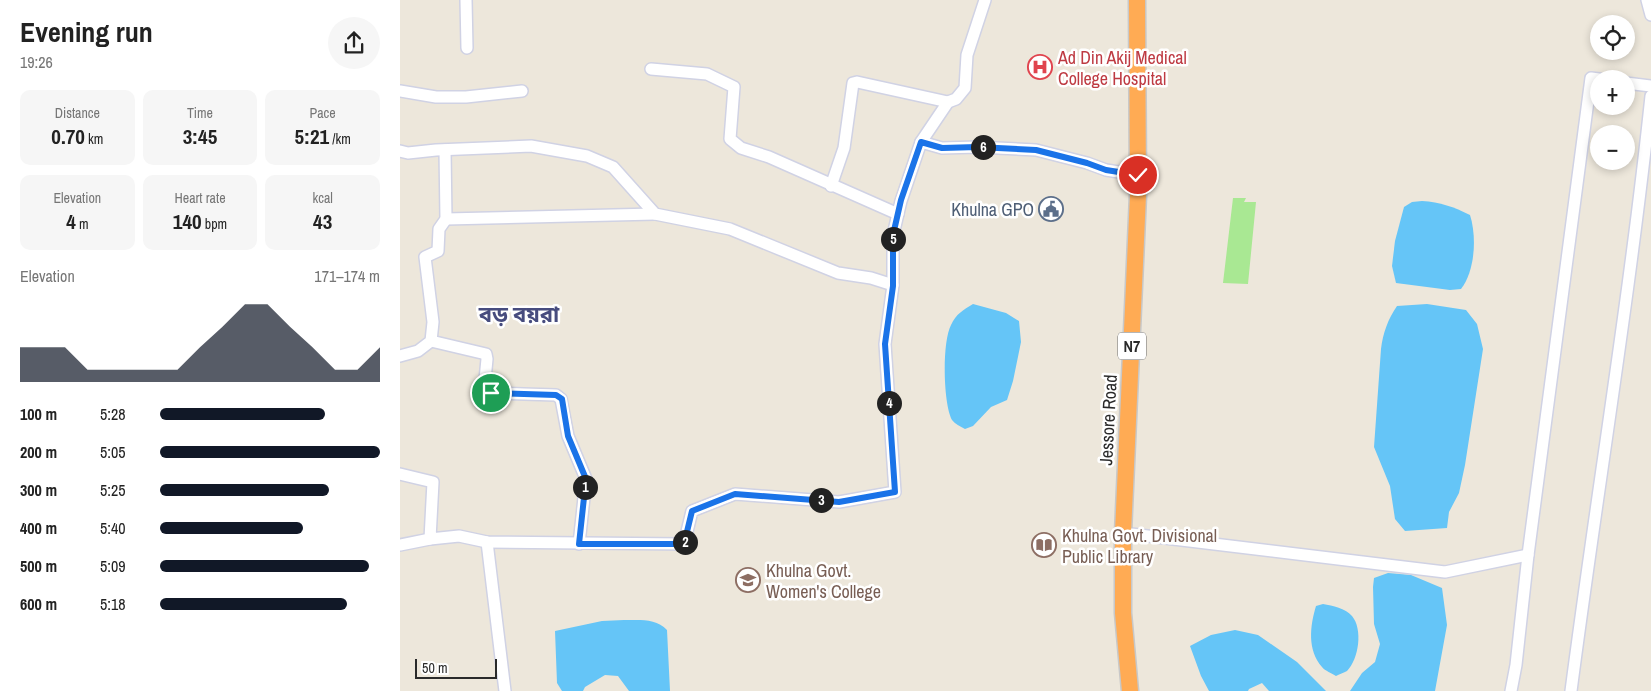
<!DOCTYPE html>
<html lang="en">
<head>
<meta charset="utf-8">
<style>
	:root { --surface:#fff; --page:#f6f6f6; --text:#222; --muted:#767676; --accent:#111827 }
	body { margin:0; font-family:"Archivo Narrow","Noto Sans Bengali",sans-serif; background:var(--page); color:var(--text); height:100vh; display:flex; flex-direction:column; font-size:19px; white-space:nowrap }
	* { box-sizing:border-box; margin:0 }
	p { font-size:16px; color:var(--muted) }
	.icon { flex:none; width:28px; height:28px; fill:none; stroke:currentColor; stroke-width:2; stroke-linecap:round; stroke-linejoin:round }
	.map { position:relative; flex:1; overflow:hidden }
	.sheet { display:flex; flex-direction:column; background:var(--surface); width:400px }
	.sheet>* { flex:none }
	.fabs { position:absolute; left:1190px; top:15px; display:grid; gap:10px }
	.fabs a { display:grid; place-items:center; width:45px; height:45px; border-radius:50%; background:var(--surface); box-shadow:0 2px 8px #0003; font-size:25px }
	.scale { position:absolute; left:15px; bottom:12px; width:82px; box-sizing:border-box; padding-left:5px; border:2px solid #2a2a2a; border-top:0; font-size:14px; line-height:18px; white-space:nowrap; color:#2a2a2a; -webkit-text-stroke:4px #fff; paint-order:stroke }
	.pin { position:absolute; display:grid; place-items:center; width:42px; height:42px; color:#fff; margin:-21px; border:2px solid #fff; border-radius:50%; box-shadow:0 1px 5px #0007 }
	.km { position:absolute; width:25px; height:25px; margin:-12px; border-radius:50%; background:#222; color:#fff; font-size:14px; line-height:25px; text-align:center }
	.round { display:grid; place-items:center; flex:none; width:52px; height:52px; border-radius:26px; background:var(--page) }
	.overview { display:flex; align-items:center; justify-content:space-between; height:85px; padding:0 20px }
	h1 { font-size:28px; font-weight:700; line-height:38px }
	.figures { display:grid; grid-template-columns:repeat(3,1fr); gap:8px; height:85px; padding:5px 20px }
	.figures div { display:grid; align-content:center; border-radius:10px; background:var(--page); text-align:center }
	.figures b { font-size:21px; font-weight:700 }
	.figures small { font-size:14px; font-weight:400 }
	.figures p { font-size:14px }
	.chart { height:140px; padding:10px 20px }
	.chart p { display:flex; justify-content:space-between }
	.chart svg { width:100%; height:90px; margin-top:5px; fill:var(--accent); opacity:.7 }
	ul { padding:0 20px; list-style:none; font-size:16px }
	li { display:grid; grid-template-columns:80px 60px 1fr; align-items:center; height:38px }
	li i { height:12px; border-radius:6px; background:var(--accent) }
	main { display:flex; flex:1; min-height:0 }
	.map>svg:first-child { display:block }
</style>
</head>
<body>
<main>
<section class="sheet">
<div class="overview"><div><h1>Evening run</h1><p>19:26</p></div><a class="round"><svg class="icon" aria-label="share" viewBox="0 0 24 24"><path d="M12 15V3M7 8l5-5 5 5M5 13v7h14v-7"/></svg></a></div>
<div class="figures">
<div><p>Distance</p><b>0.70<small> km</small></b></div>
<div><p>Time</p><b>3:45</b></div>
<div><p>Pace</p><b>5:21<small> /km</small></b></div>
</div>
<div class="figures">
<div><p>Elevation</p><b>4<small> m</small></b></div>
<div><p>Heart rate</p><b>140<small> bpm</small></b></div>
<div><p>kcal</p><b>43</b></div>
</div>
<div class="chart"><p><span>Elevation</span>171–174 m</p>
<svg viewBox="0 0 160 44" preserveAspectRatio="none"><path d="M0 44V27L10 27L20 27L30 38L40 38L50 38L60 38L70 38L80 27L90 17L100 6L110 6L120 17L130 27L140 38L150 38L160 27V44z"/></svg>
</div>
<ul>
<li><b>100 m</b>5:28<i style="width:75%"></i></li>
<li><b>200 m</b>5:05<i style="width:100%"></i></li>
<li><b>300 m</b>5:25<i style="width:77%"></i></li>
<li><b>400 m</b>5:40<i style="width:65%"></i></li>
<li><b>500 m</b>5:09<i style="width:95%"></i></li>
<li><b>600 m</b>5:18<i style="width:85%"></i></li>
</ul>
</section>
<div class="map">
<svg width="1251" height="691" viewBox="0 0 1251 691">
	<rect width="100%" height="100%" fill="#ede7db"/>
	<path fill="#a9e893" d="M 833,198 L 846,198 L 844,202 L 856,202 L 848,284 L 823,283 Z"/>
	<g fill="#65c5f7">
		<path d="M 1022,201 C 1040,202 1054,207 1070,215 C 1077,237 1075,271 1061,289 L 1050,290 L 996,283 L 992,266 L 995,241 L 1004,207 L 1012,202 Z"/>
		<path d="M 573,304 L 606,313 L 619,321 L 621,342 L 613,381 L 607,400 L 591,407 L 573,426 L 565,429 C 560,426 555,424 552,420 C 543,403 542,342 551,325 C 556,314 563,310 573,304 Z"/>
		<path d="M 1027,304 L 1066,310 L 1077,324 L 1083,349 L 1065,465 L 1059,493 L 1049,512 L 1047,528 L 1005,531 L 995,519 L 990,486 L 974,447 L 981,349 C 983,333 988,319 997,306 Z"/>
		<path d="M 988,573 L 1011,575 L 1042,588 L 1047,625 L 1035,691 L 950,691 L 962,673 L 975,662 L 980,644 L 974,624 L 973,587 L 974,578 Z"/>
		<path d="M 923,604 C 933,606 945,608 952,616 C 963,629 959,659 947,671 C 944,673 939,674 936,676 C 932,673 925,671 922,667 C 907,650 910,626 916,606 Z"/>
		<path d="M 224,620 C 240,620 256,618 267,630 L 270,691 L 229,691 L 218,676 L 205,675 L 185,687 L 183,691 L 162,691 L 157,683 L 155,631 L 202,621 Z"/>
		<path d="M 835,630 L 858,635 L 897,662 L 926,691 L 869,691 L 862,683 L 849,689 L 848,691 L 809,691 L 801,676 L 790,646 L 811,635 Z"/>
	</g>
	<g fill="none" stroke-linecap="round" stroke-linejoin="round">
		<defs>
			<g id="minor">
				<path d="M 66,0 L 67,48"/>
				<path d="M 1247,0 L 1251,15"/>
				<path d="M 251,69 L 307,74 L 334,87 L 330,139 L 341,148 L 369,157 L 498,214"/>
				<path d="M 1226,83 L 1251,86"/>
				<path d="M 0,91 L 36,97 L 66,97 L 122,91"/>
				<path d="M 521,142 L 542,148 L 577,147 L 636,150 L 687,163 L 706,170 L 738,175"/>
				<path d="M 0,151 L 8,153 L 36,150 L 131,146 L 187,156 L 213,167 L 255,214 L 330,229 L 438,273 L 471,278 L 493,285"/>
				<path d="M 431,186 L 444,148 L 453,83 L 457,82 L 548,102"/>
				<path d="M 46,219 L 255,214"/>
				<path d="M 31,341 L 86,354 L 87,359 L 84,390 L 91,393 L 156,395 L 161,399 L 168,436 L 186,479 L 179,544"/>
				<path d="M 0,356 L 18,351 L 31,341 L 33,322 L 25,257 L 38,251 L 39,229 L 46,219 L 45,150"/>
				<path d="M 0,474 L 33,482 L 30,539 L 59,536 L 87,542 L 284,544 L 292,511 L 335,494 L 439,502 L 495,492 L 485,344 L 493,285 L 493,235 L 501,201 L 521,142 L 548,102 L 556,99 L 565,88 L 567,55 L 585,0"/>
				<path d="M 723,533 L 1045,572 L 1128,555"/>
				<path d="M 87,542 L 105,691"/>
				<path d="M 0,545 L 30,539"/>
				<path d="M 1111,691 L 1116,665 L 1128,555 L 1191,78 L 1199,79"/>
				<path d="M 1171,691 C 1197,492 1230,295 1251,96"/>
			</g>
			<path id="highway" d="M 730,691 L 723,613 L 723,533 L 738,195 L 737,0"/>
		</defs>
		<use href="#minor" stroke="#d0d2e4" stroke-width="14"/>
		<use href="#highway" stroke="#c8c8c8" stroke-width="19"/>
		<use href="#minor" stroke="#fff" stroke-width="11"/>
		<use href="#highway" stroke="#ffab54" stroke-width="16"/>
	</g>
	<g fill="none" stroke-linecap="round" stroke-linejoin="round">
		<defs>
			<path id="route" d="M 91,393 L 156,395 L 162,399 L 168,436 L 186,479 L 179,544 L 284,544 L 292,511 L 335,494 L 439,502 L 495,492 L 485,344 L 493,286 L 493,235 L 501,200 L 521,142 L 542,148 L 577,147 L 636,150 L 687,163 L 706,170 L 738,175"/>
		</defs>
		<use href="#route" stroke="#fff" stroke-width="10"/>
		<use href="#route" stroke="#1a73e8" stroke-width="6"/>
	</g>
	<defs>
		<symbol id="hospital-ring" viewBox="-11 -11 22 22"><circle r="9.5" fill="#fff" stroke="#e0444e" stroke-width="1.5"/><path d="M-5-5h3v3.5h4V-5h3V5h-3V1.5h-4V5h-3Z" fill="#e0444e"/></symbol>
		<symbol id="civic-ring" viewBox="-11 -11 22 22"><circle r="9.5" fill="#fff" stroke="#5c6f8a" stroke-width="1.5"/><path d="M-.6-6.5H3V-4.5H.6V-3L4-1V1h2V6H-6V1h2V-1L-.6-3ZM-1.2 2.5V6h2.4V2.5Z" fill="#5c6f8a"/></symbol>
		<symbol id="library-ring" viewBox="-11 -11 22 22"><circle r="9.5" fill="#fff" stroke="#8d6e63" stroke-width="1.5"/><path d="M-6-4Q-3-5.5-.7-3.5V5Q-3 3-6 4ZM6-4Q3-5.5 .7-3.5V5Q3 3 6 4Z" fill="#8d6e63"/></symbol>
		<symbol id="university-ring" viewBox="-11 -11 22 22"><circle r="9.5" fill="#fff" stroke="#8d6e63" stroke-width="1.5"/><path d="M0-5L7-2L0 1L-7-2ZM-4 1L0 2.5L4 1V4Q0 6-4 4Z" fill="#8d6e63"/></symbol>
	</defs>
	<g fill-rule="evenodd">
		<use href="#hospital-ring" x="626" y="53" width="28" height="28"/>
		<use href="#civic-ring" x="637" y="195" width="28" height="28"/>
		<use href="#library-ring" x="630" y="531" width="28" height="28"/>
		<use href="#university-ring" x="334" y="566" width="28" height="28"/>
	</g>
	<g text-anchor="middle" dominant-baseline="central" stroke-width="5" stroke-linejoin="round" paint-order="stroke">
		<rect fill="#fff" stroke="#6a6a6a" stroke-width="1" x="718" y="332.5" width="28" height="27" rx="4"/>
		<g font-size="16" font-weight="bold" fill="#2a2a2a">
			<text x="732" y="346">N7</text>
		</g>
		<g font-size="18" fill="#be3a42" stroke="#fff" text-anchor="start">
			<text x="658" y="57">Ad Din Akij Medical<tspan x="658" dy="21">College Hospital</tspan></text>
		</g>
		<g font-size="18" fill="#4e5e75" stroke="#fff" text-anchor="end">
			<text x="634" y="209">Khulna GPO</text>
		</g>
		<g font-size="18" fill="#2a2a2a" stroke="#fff">
			<text transform="translate(708 420) rotate(-87)">Jessore Road</text>
		</g>
		<g font-size="18" fill="#785e54" stroke="#fff" text-anchor="start">
			<text x="662" y="535">Khulna Govt. Divisional<tspan x="662" dy="21">Public Library</tspan></text>
			<text x="366" y="570">Khulna Govt.<tspan x="366" dy="21">Women's College</tspan></text>
		</g>
		<g font-size="22" font-weight="bold" fill="#474c7e" stroke="#fff">
			<text x="119" y="314">বড় বয়রা</text>
		</g>
	</g>
</svg>
<div class="fabs">
<a><svg class="icon" aria-label="locate" viewBox="0 0 24 24"><circle cx="12" cy="12" r="6"/><path d="M12 2v4M12 18v4M2 12h4M18 12h4"/></svg></a>
<a>+</a>
<a>−</a>
</div>
<div class="scale">50 m</div>
<div class="pin" style="left:91px;top:393px;background:#1e9e55"><svg class="icon" aria-label="arrive" viewBox="0 0 24 24"><path d="M6 21V4h12l-3 4 3 4H6"/></svg></div>
<div class="pin" style="left:738px;top:175px;background:#d93025"><svg class="icon" aria-label="check" viewBox="0 0 24 24"><path d="M5 12l5 5 9-10"/></svg></div>
<b class="km" style="left:185px;top:487px">1</b>
<b class="km" style="left:285px;top:542px">2</b>
<b class="km" style="left:421px;top:500px">3</b>
<b class="km" style="left:489px;top:403px">4</b>
<b class="km" style="left:493px;top:239px">5</b>
<b class="km" style="left:583px;top:147px">6</b>
</div>
</main>
</body>
</html>
